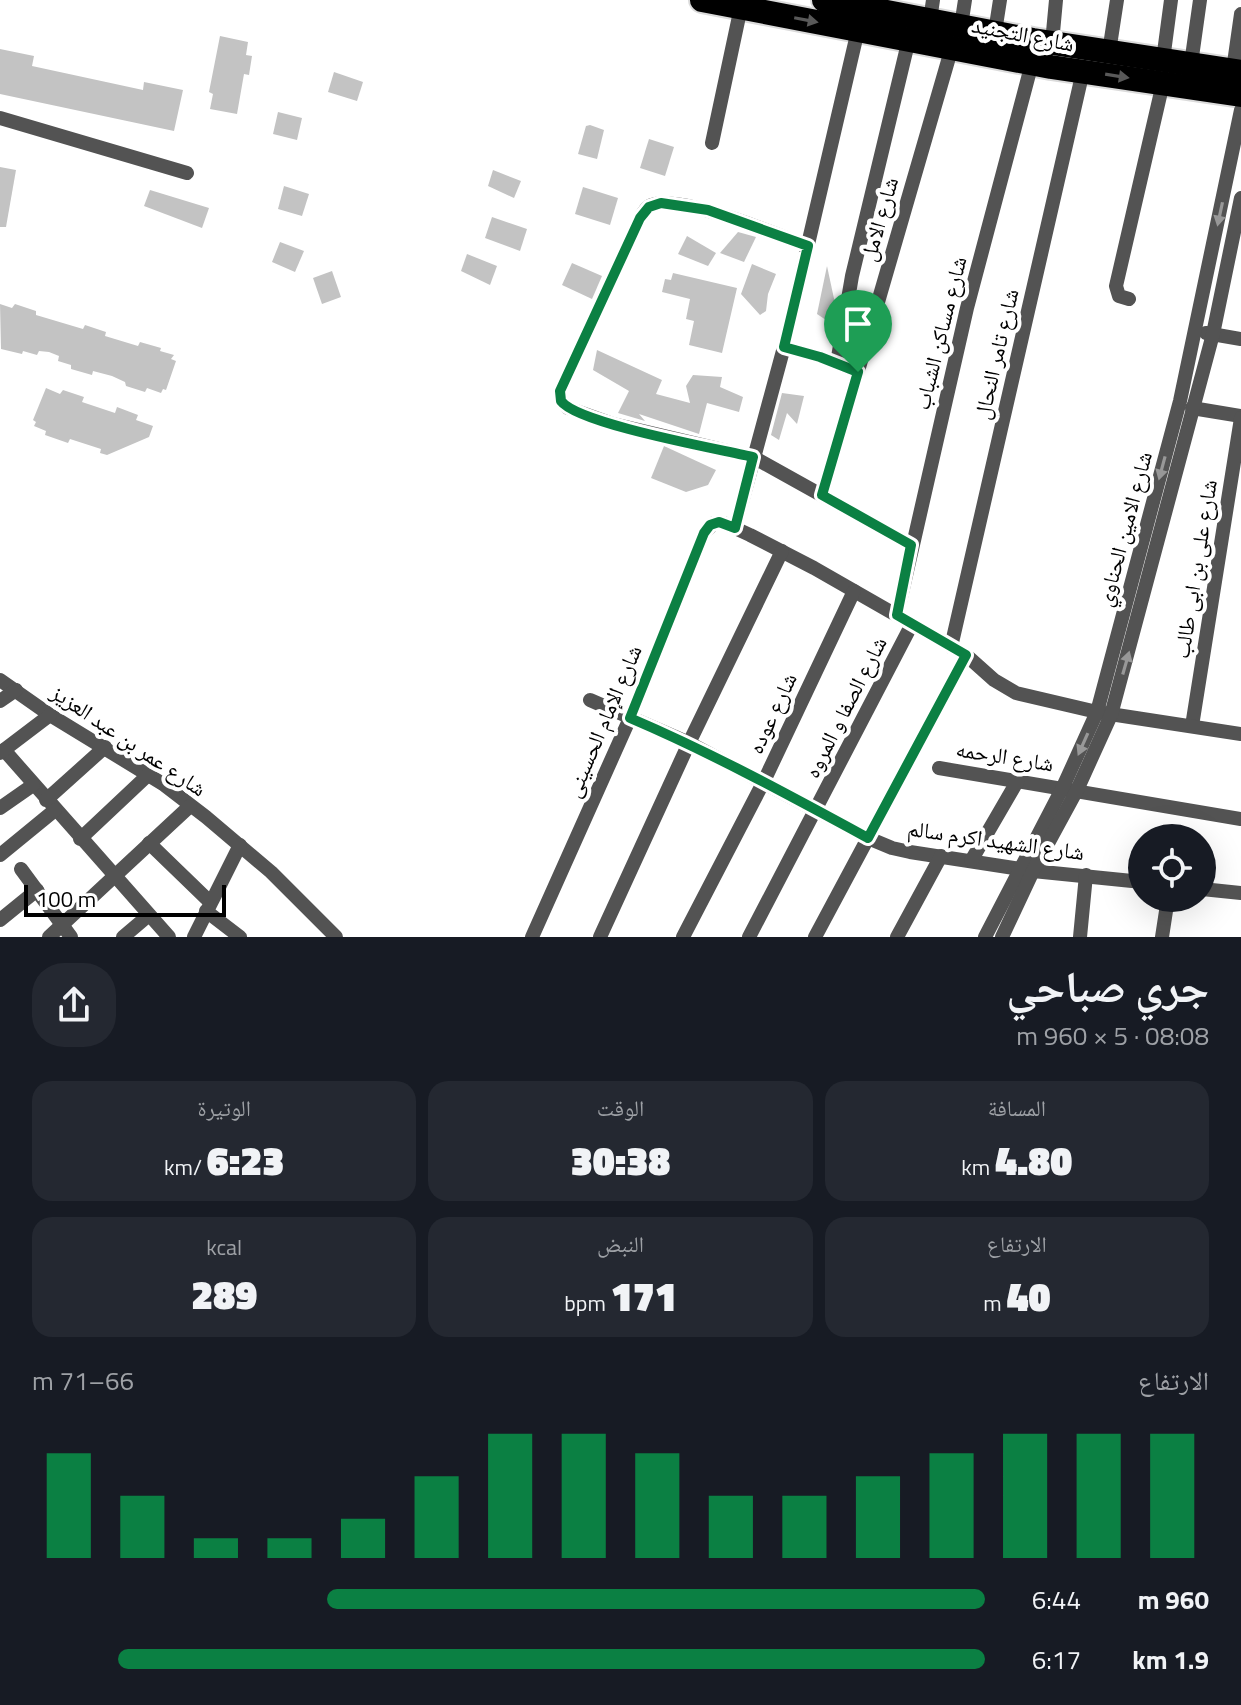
<!DOCTYPE html>
<html lang="ar">
<head>
<meta charset="utf-8">
<style>
	:root { --surface:#171b24; --page:#242831; --text:#f1f3f6; --muted:#9ea1a6; --accent:#0b8043 }
	body { margin:0; font-family:"Titillium Web","Noto Naskh Arabic",sans-serif; background:var(--page); color:var(--text); direction:rtl; height:100vh; display:flex; flex-direction:column; font-size:30px; white-space:nowrap }
	* { box-sizing:border-box; margin:0 }
	p { font-size:26px; color:var(--muted) }
	.icon { flex:none; width:44px; height:44px; fill:none; stroke:currentColor; stroke-width:2; stroke-linecap:round; stroke-linejoin:round }
	.map { position:relative; height:937px; overflow:hidden; direction:ltr }
	.drawer { display:flex; flex-direction:column; background:var(--surface); flex:1 }
	.drawer>* { flex:none }
	.tools { position:absolute; left:1128px; top:824px; display:grid; gap:16px }
	.tools a { display:grid; place-items:center; width:88px; height:88px; border-radius:50%; background:var(--surface); box-shadow:0 8px 32px #0002; font-size:40px }
	.scale { position:absolute; left:24px; bottom:20px; width:202px; box-sizing:border-box; padding-left:8px; border:4px solid #000; border-top:0; font-size:22px; line-height:28px; white-space:nowrap; color:#000; -webkit-text-stroke:6px #fff; paint-order:stroke }
	.pin { position:absolute; display:grid; place-items:center; width:68px; height:68px; color:#fff; margin:-82px -34px; border-radius:50% 50% 50% 0; rotate:-45deg; box-shadow:0 0 8px #0007 }
	.pin .icon { rotate:45deg }
	.round { display:grid; place-items:center; flex:none; width:84px; height:84px; border-radius:32px; background:var(--page) }
	.head { display:flex; align-items:center; justify-content:space-between; height:136px; padding:0 32px }
	h1 { font-size:44px; font-weight:800; line-height:60px }
	.figures { display:grid; grid-template-columns:repeat(3,1fr); gap:12px; height:136px; padding:8px 32px }
	.figures div { display:grid; align-content:center; border-radius:20px; background:var(--page); text-align:center }
	.figures b { font-size:40px; font-weight:800 }
	.figures small { font-size:22px; font-weight:400 }
	.figures p { font-size:22px }
	.chart { height:224px; padding:16px 32px }
	.chart p { display:flex; justify-content:space-between }
	.chart svg { width:100%; height:144px; margin-top:8px; stroke:var(--accent); stroke-width:6 }
	ul { padding:0 32px; list-style:none; font-size:26px }
	li { display:grid; grid-template-columns:128px 96px 1fr; align-items:center; height:60px }
	li i { height:20px; border-radius:10px; background:var(--accent) }
	.map>svg:first-child { display:block }
</style>
</head>
<body>
<div class="map">
<svg width="1241" height="937" viewBox="0 0 1241 937">
	<rect width="100%" height="100%" fill="#fff"/>
	<g fill="#c3c3c3">
		<path d="M 220,36 L 248,42 L 246,55 L 252,56 L 249,75 L 244,74 L 237,114 L 210,109 L 213,94 L 209,92 Z"/>
		<path d="M 0,49 L 34,56 L 32,66 L 143,90 L 144,82 L 183,90 L 174,131 L 0,94 Z"/>
		<path d="M 334,72 L 363,82 L 357,101 L 328,92 Z"/>
		<path d="M 278,112 L 302,118 L 297,140 L 273,134 Z"/>
		<path d="M 590,125 L 604,130 L 597,159 L 578,154 L 586,126 Z"/>
		<path d="M 649,139 L 674,147 L 665,176 L 640,168 Z"/>
		<path d="M 0,167 L 16,170 L 6,227 L 0,227 Z"/>
		<path d="M 493,170 L 521,181 L 514,198 L 488,186 Z"/>
		<path d="M 284,186 L 309,194 L 302,216 L 278,209 Z"/>
		<path d="M 583,187 L 618,198 L 610,225 L 575,214 Z"/>
		<path d="M 150,190 L 209,208 L 202,228 L 144,206 Z"/>
		<path d="M 492,217 L 527,229 L 520,251 L 485,238 Z"/>
		<path d="M 738,232 L 756,237 L 744,262 L 720,253 Z"/>
		<path d="M 687,236 L 716,253 L 708,266 L 678,254 Z"/>
		<path d="M 280,242 L 304,251 L 295,272 L 272,262 Z"/>
		<path d="M 467,254 L 497,266 L 490,285 L 461,271 Z"/>
		<path d="M 572,263 L 602,276 L 592,299 L 562,285 Z"/>
		<path d="M 752,264 L 776,274 L 768,294 L 766,311 L 760,315 L 741,294 Z"/>
		<path d="M 827,266 L 836,308 L 834,321 L 826,320 L 817,314 Z"/>
		<path d="M 332,271 L 341,297 L 322,304 L 313,278 Z"/>
		<path d="M 673,273 L 737,288 L 722,353 L 689,345 L 694,321 L 686,319 L 690,299 L 662,292 L 665,279 L 671,280 Z"/>
		<path d="M 0,304 L 12,308 L 15,304 L 36,311 L 36,315 L 83,329 L 85,325 L 106,332 L 105,336 L 138,346 L 140,342 L 161,348 L 160,351 L 174,355 L 171,359 L 176,361 L 166,390 L 163,389 L 161,393 L 147,388 L 145,392 L 126,386 L 125,382 L 112,376 L 93,371 L 92,375 L 71,369 L 71,365 L 58,361 L 59,356 L 49,352 L 39,351 L 37,355 L 23,351 L 22,354 L 1,349 Z"/>
		<path d="M 597,350 L 662,380 L 656,394 L 690,403 L 686,386 L 693,375 L 722,377 L 720,387 L 743,397 L 739,412 L 707,403 L 699,434 L 639,414 L 645,421 L 618,413 L 629,391 L 593,370 Z"/>
		<path d="M 46,388 L 60,394 L 63,390 L 84,397 L 82,402 L 115,413 L 117,407 L 138,415 L 136,420 L 153,426 L 149,437 L 107,455 L 100,453 L 101,449 L 70,439 L 68,443 L 45,435 L 46,431 L 34,426 L 36,422 L 33,420 Z"/>
		<path d="M 782,393 L 804,396 L 797,424 L 787,413 L 779,440 L 771,435 Z"/>
		<path d="M 664,446 L 716,470 L 708,485 L 686,492 L 651,478 Z"/>
	</g>
	<g fill="none" stroke-linecap="round" stroke-linejoin="round">
		<defs>
			<g id="highway">
				<path d="M 702,0 L 1051,67 L 1241,95"/>
				<path d="M 824,0 L 1033,40 L 1241,72"/>
			</g>
		</defs>
		<use href="#highway" stroke="#dbdbdb" stroke-width="28"/>
		<g stroke="#535353" stroke-width="14">
			<path d="M 930,20 L 933,0"/>
			<path d="M 961,26 L 965,0"/>
			<path d="M 995,32 L 1000,0"/>
			<path d="M 1052,43 L 1056,0"/>
			<path d="M 1109,52 L 1117,0"/>
			<path d="M 1163,60 L 1171,0"/>
			<path d="M 1191,64 L 1200,0"/>
			<path d="M 1233,70 L 1241,14"/>
			<path d="M 0,118 L 187,173"/>
			<path d="M 712,143 L 741,7"/>
			<path d="M 808,246 C 778,235 680,194 652,205 C 646,207 643,213 640,218 L 560,391 L 561,401 L 568,408 L 613,424 L 753,457 L 911,545"/>
			<path d="M 1129,299 L 1119,296 L 1116,286 L 1163,83"/>
			<path d="M 1206,333 L 1241,339"/>
			<path d="M 784,347 L 820,357 L 858,372"/>
			<path d="M 837,363 L 852,276 L 909,39"/>
			<path d="M 1192,408 L 1241,416"/>
			<path d="M 822,495 L 952,47"/>
			<path d="M 735,528 L 784,347 L 858,30"/>
			<path d="M 897,615 L 967,308 L 1032,63"/>
			<path d="M 951,647 L 1083,71"/>
			<path d="M 0,680 L 50,715 L 163,784 L 206,817 L 271,872 L 336,937"/>
			<path d="M 590,700 L 689,743 L 868,838 L 892,848 L 910,852 L 1033,871 L 1142,882"/>
			<path d="M 0,701 L 16,690"/>
			<path d="M 1192,726 L 1241,418"/>
			<path d="M 4,750 L 169,937"/>
			<path d="M 0,753 L 50,715"/>
			<path d="M 939,768 L 1241,819"/>
			<path d="M 46,800 L 105,747"/>
			<path d="M 0,808 L 33,785"/>
			<path d="M 80,839 L 148,775"/>
			<path d="M 149,843 L 210,902"/>
			<path d="M 0,855 L 55,810"/>
			<path d="M 971,861 L 1018,780"/>
			<path d="M 21,869 L 71,937"/>
			<path d="M 1202,889 L 1241,893"/>
			<path d="M 206,911 L 240,937"/>
			<path d="M 0,920 L 37,890"/>
			<path d="M 49,937 L 190,806"/>
			<path d="M 123,937 L 149,915"/>
			<path d="M 194,937 L 240,845"/>
			<path d="M 532,937 L 630,718 L 704,533 L 714,523 L 724,523 L 750,535 L 814,568 L 966,655 L 994,680 L 1016,693 L 1097,712 L 1241,734"/>
			<path d="M 600,937 L 689,743 L 782,551"/>
			<path d="M 683,937 L 764,781 L 854,591"/>
			<path d="M 749,937 L 912,624"/>
			<path d="M 815,937 L 966,655"/>
			<path d="M 897,937 L 941,856"/>
			<path d="M 985,937 L 1063,787 L 1097,712 L 1180,401 L 1241,110"/>
			<path d="M 1002,937 L 1033,871 L 1077,790 L 1111,715 L 1213,334 L 1241,198"/>
			<path d="M 1080,937 L 1086,875"/>
			<path d="M 1162,937 L 1168,898"/>
		</g>
		<use href="#highway" stroke="#000" stroke-width="24"/>
	</g>
	<defs><path id="oneway-solid" d="M-6-.8H1V-3.2L6.5 0L1 3.2V.8H-6Z" transform="scale(2)"/></defs>
	<g fill="#595959">
		<use href="#oneway-solid" transform="translate(806 20) rotate(11)"/>
		<use href="#oneway-solid" transform="translate(1117 76) rotate(9)"/>
	</g>
	<g fill="#989898">
		<use href="#oneway-solid" transform="translate(1220 214) rotate(102)"/>
		<use href="#oneway-solid" transform="translate(1162 468) rotate(105)"/>
		<use href="#oneway-solid" transform="translate(1126 663) rotate(-74)"/>
		<use href="#oneway-solid" transform="translate(1083 744) rotate(114)"/>
	</g>
	<g fill="none" stroke-linecap="round" stroke-linejoin="round">
		<defs>
			<path id="route" d="M 661,203 L 708,210 L 808,246 L 784,347 L 820,357 L 858,372 L 822,495 L 911,545 L 897,615 L 966,655 L 868,838 C 789,795 712,753 630,718 L 704,533 L 710,525 L 719,522 L 735,528 L 753,457 C 719,449 578,424 561,401 L 560,391 L 640,218 L 649,207 Z"/>
		</defs>
		<use href="#route" stroke="#fff" stroke-width="16"/>
		<use href="#route" stroke="#0b8043" stroke-width="10"/>
	</g>
	<g text-anchor="middle" dominant-baseline="central" stroke-width="8" stroke-linejoin="round" paint-order="stroke">
		<g font-size="22" fill="#000" stroke="#fff">
			<text transform="translate(1023 34) rotate(11)">شارع التجنيد</text>
			<text transform="translate(879 219) rotate(-74)">شارع الامل</text>
			<text transform="translate(940 333) rotate(-76)">شارع مساكن الشباب</text>
			<text transform="translate(996 354) rotate(-77)">شارع تامر النحال</text>
			<text transform="translate(1124 529) rotate(-75)">شارع الامين الحناوي</text>
			<text transform="translate(1195 569) rotate(-81)">شارع على بن ابى طالب</text>
			<text transform="translate(845 707) rotate(-63)">شارع الصفا و المروه</text>
			<text transform="translate(772 713) rotate(-65)">شارع عوده</text>
			<text transform="translate(603 721) rotate(-67)">شارع الإمام الحسينى</text>
			<text transform="translate(129 740) rotate(34)">شارع عمر بن عبد العزيز</text>
			<text transform="translate(1005 756) rotate(9)">شارع الرحمه</text>
			<text transform="translate(996 840) rotate(8)">شارع الشهيد اكرم سالم</text>
		</g>
	</g>
</svg>
<div class="tools">
<a><svg class="icon" aria-label="locate" viewBox="0 0 24 24"><circle cx="12" cy="12" r="6"/><path d="M12 2v4M12 18v4M2 12h4M18 12h4"/></svg></a>
</div>
<div class="scale">100 m</div>
<div class="pin" style="left:858px;top:372px;background:#1e9e55"><svg class="icon" aria-label="arrive" viewBox="0 0 24 24"><path d="M6 21V4h12l-3 4 3 4H6"/></svg></div>
</div>
<section class="drawer">
<div class="head"><div><h1>جري صباحي</h1><p>08:08 · 5 × 960 m</p></div><a class="round"><svg class="icon" aria-label="share" viewBox="0 0 24 24"><path d="M12 15V3M7 8l5-5 5 5M5 13v7h14v-7"/></svg></a></div>
<div class="figures">
<div><p>المسافة</p><b>4.80<small> km</small></b></div>
<div><p>الوقت</p><b>30:38</b></div>
<div><p>الوتيرة</p><b>6:23<small> /km</small></b></div>
</div>
<div class="figures">
<div><p>الارتفاع</p><b>40<small> m</small></b></div>
<div><p>النبض</p><b>171<small> bpm</small></b></div>
<div><p>kcal</p><b>289</b></div>
</div>
<div class="chart"><p><span>الارتفاع</span>66–71 m</p>
<svg viewBox="0 0 160 44" preserveAspectRatio="none"><path d="M5 44V12M15 44V25M25 44V38M35 44V38M45 44V32M55 44V19M65 44V6M75 44V6M85 44V12M95 44V25M105 44V25M115 44V19M125 44V12M135 44V6M145 44V6M155 44V6"/></svg>
</div>
<ul>
<li><b>960 m</b>6:44<i style="width:69%"></i></li>
<li><b>1.9 km</b>6:17<i style="width:91%"></i></li>
</ul>
</section>
</body>
</html>
